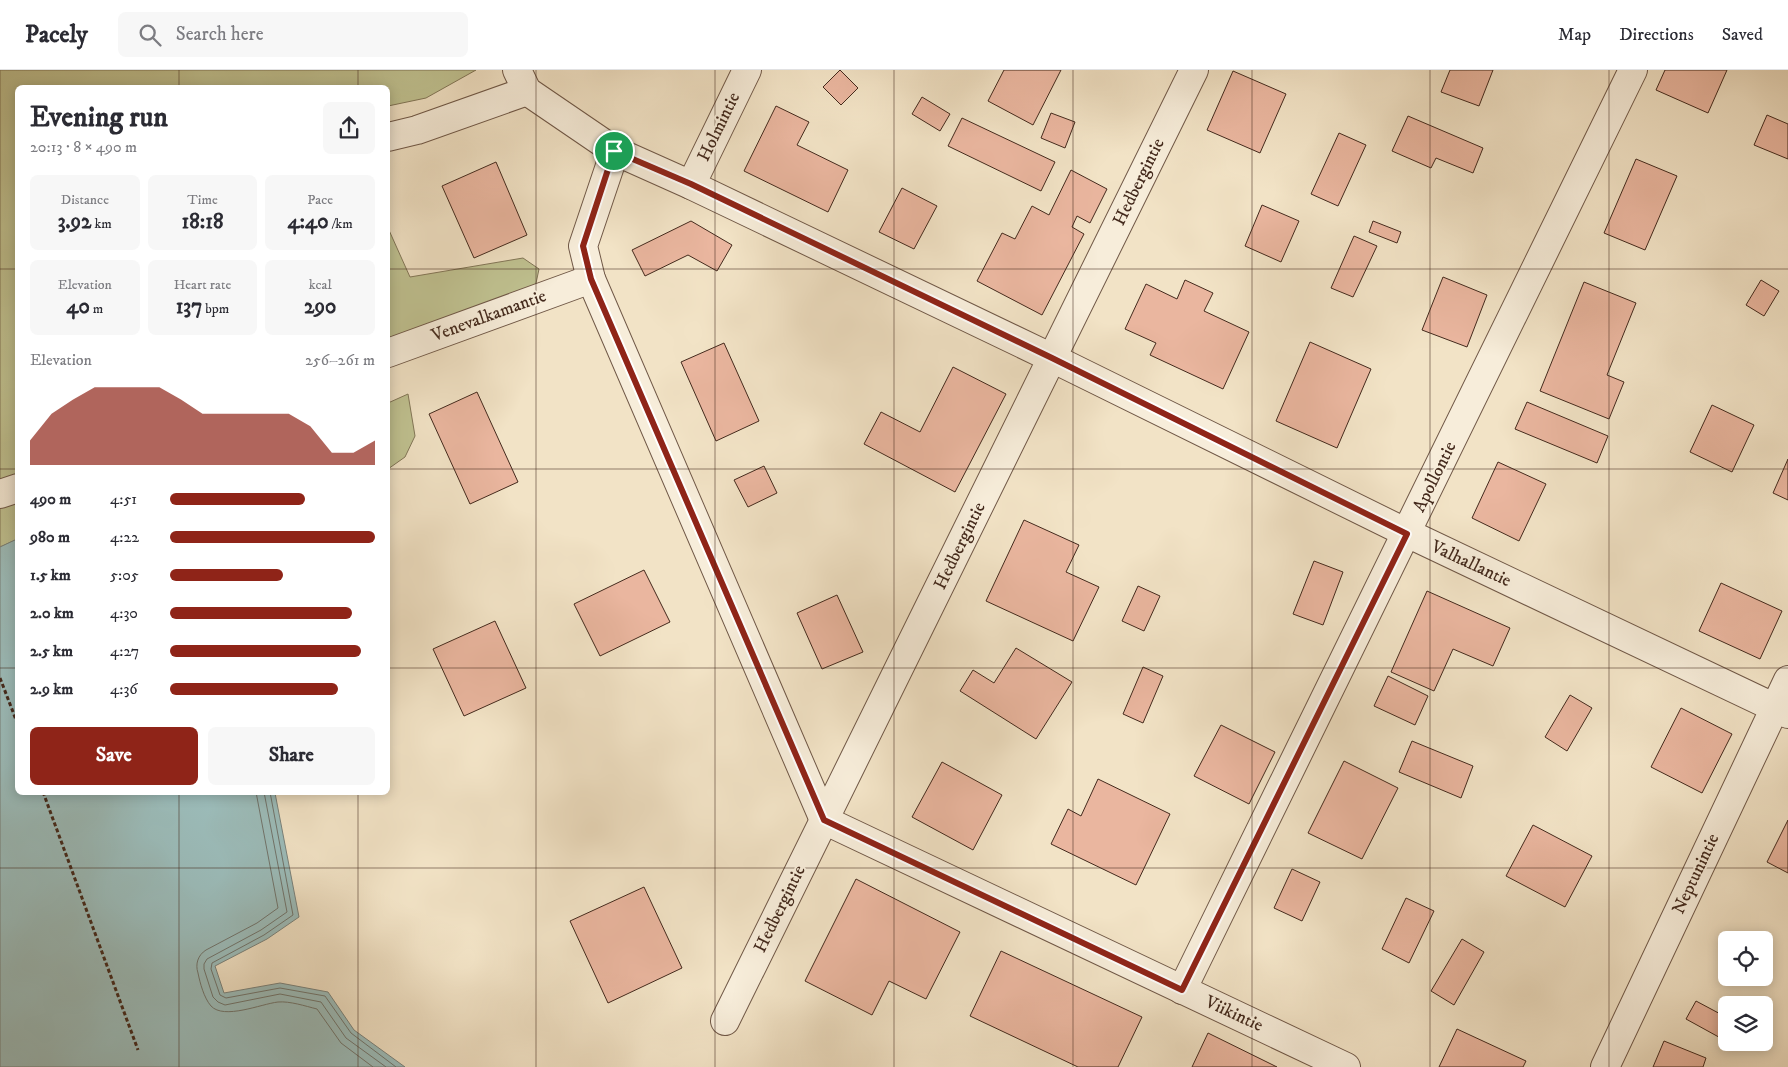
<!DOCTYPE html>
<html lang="en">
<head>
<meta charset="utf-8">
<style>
	:root { --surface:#fff; --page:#f7f7f7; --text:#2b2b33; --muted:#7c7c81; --line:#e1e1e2; --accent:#8f2418 }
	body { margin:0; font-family:"IM FELL DW Pica",serif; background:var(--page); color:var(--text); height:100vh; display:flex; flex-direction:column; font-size:19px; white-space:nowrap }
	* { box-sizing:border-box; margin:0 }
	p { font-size:16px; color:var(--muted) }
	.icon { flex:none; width:28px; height:28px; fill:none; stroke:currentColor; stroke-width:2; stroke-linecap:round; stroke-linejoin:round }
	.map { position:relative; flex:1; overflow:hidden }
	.details { position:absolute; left:15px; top:15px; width:375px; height:710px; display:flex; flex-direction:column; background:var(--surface); border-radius:8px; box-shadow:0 2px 12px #0003 }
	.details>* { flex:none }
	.controls { position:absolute; left:1718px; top:861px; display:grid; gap:10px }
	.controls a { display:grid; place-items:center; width:55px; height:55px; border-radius:8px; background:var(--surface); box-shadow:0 2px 12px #0003; font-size:25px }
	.pin { position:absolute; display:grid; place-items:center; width:42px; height:42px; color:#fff; margin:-21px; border:2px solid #fff; border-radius:50%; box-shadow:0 1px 5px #0007 }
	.round { display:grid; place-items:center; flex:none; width:52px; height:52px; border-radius:8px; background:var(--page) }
	.headline { display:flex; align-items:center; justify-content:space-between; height:85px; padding:0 15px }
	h1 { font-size:28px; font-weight:700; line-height:38px }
	.stats { display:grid; grid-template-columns:repeat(3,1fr); gap:8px; height:85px; padding:5px 15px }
	.stats div { display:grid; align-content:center; border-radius:8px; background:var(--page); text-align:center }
	.stats b { font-size:21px; font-weight:700 }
	.stats small { font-size:14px; font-weight:400 }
	.stats p { font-size:14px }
	.chart { height:140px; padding:10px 15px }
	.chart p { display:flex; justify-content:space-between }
	.chart svg { width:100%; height:90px; margin-top:5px; fill:var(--accent); opacity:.7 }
	.cta { display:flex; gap:10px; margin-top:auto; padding:10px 15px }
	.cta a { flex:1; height:58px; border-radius:8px; background:var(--accent); color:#fff; font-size:20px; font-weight:700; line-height:58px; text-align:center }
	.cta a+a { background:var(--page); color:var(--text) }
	ul { padding:0 15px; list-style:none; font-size:16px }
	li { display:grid; grid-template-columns:80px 60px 1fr; align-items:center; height:38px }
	li i { height:12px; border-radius:6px; background:var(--accent) }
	header { display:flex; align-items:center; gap:30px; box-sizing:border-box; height:70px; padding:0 25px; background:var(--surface); border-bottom:1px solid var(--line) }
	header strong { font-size:24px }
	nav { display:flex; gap:28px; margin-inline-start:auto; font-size:18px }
	.search { width:350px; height:45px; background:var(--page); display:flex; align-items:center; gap:12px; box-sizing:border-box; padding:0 18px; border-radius:8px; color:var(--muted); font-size:19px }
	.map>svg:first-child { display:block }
</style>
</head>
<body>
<header>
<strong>Pacely</strong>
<div class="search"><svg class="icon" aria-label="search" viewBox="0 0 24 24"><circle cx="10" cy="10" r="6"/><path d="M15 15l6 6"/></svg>Search here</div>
<nav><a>Map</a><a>Directions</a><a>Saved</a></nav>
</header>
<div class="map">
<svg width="1788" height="997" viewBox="0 0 1788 997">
	<rect width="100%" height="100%" fill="#f2e3c6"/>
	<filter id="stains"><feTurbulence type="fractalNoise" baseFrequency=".004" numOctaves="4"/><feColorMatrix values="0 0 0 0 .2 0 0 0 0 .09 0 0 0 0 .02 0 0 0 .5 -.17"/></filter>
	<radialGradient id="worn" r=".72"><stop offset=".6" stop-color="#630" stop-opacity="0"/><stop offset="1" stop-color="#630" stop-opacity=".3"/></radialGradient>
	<g fill="#c0c291" stroke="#827657">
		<path d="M 0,0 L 476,0 L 426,28 L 388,36 L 388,18 L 18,18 L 18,469 L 0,477 Z"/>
		<path d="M 388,158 L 410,207 L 523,188 L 539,199 L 535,218 L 388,270 Z"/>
		<path d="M 408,324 L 415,366 L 405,387 L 388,399 L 388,333 Z"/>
	</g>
	<path fill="#9cbdbb" stroke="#79827c" d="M 17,469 L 18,722 L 275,723 L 299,847 L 267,869 L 215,896 L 224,923 L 280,913 L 328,922 L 354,960 L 405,997 L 0,997 L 0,477 Z"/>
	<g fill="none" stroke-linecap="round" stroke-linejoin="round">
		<g stroke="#70746c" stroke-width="1">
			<path d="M 256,722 L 278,838 L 257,853 L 206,880 C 198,885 195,894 198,903 C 200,913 204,928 211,936 C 224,950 261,934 278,932 C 290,931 305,936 317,939 L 341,973 L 373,997"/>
			<path d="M 264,722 L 287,842 L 261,860 L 207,889 L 204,894 L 204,899 L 213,927 L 218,932 L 225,935 L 280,924 L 321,932 L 346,968 L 386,997"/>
			<path d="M 270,722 L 293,845 L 264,865 L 212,893 L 211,899 L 220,925 L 226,928 L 280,918 L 325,926 L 351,963 L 396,997"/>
		</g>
	</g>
	<g fill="#eab69f" stroke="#442a1d">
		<path d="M 840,0 L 858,18 L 841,35 L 823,17 Z"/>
		<path d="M 1004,0 L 1061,0 L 1033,55 L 988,31 Z"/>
		<path d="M 1450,0 L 1493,0 L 1479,36 L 1441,22 Z"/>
		<path d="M 1665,0 L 1727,0 L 1708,43 L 1656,20 Z"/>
		<path d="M 1233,1 L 1286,24 L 1260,83 L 1207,60 Z"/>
		<path d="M 922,27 L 950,44 L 940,61 L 912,44 Z"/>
		<path d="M 776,36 L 809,52 L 797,75 L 848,100 L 828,142 L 744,101 Z"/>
		<path d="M 1051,43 L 1075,52 L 1065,78 L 1041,68 Z"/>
		<path d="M 1767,45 L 1788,54 L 1788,89 L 1754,75 Z"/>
		<path d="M 1408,46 L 1483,78 L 1473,103 L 1436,88 L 1431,98 L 1392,81 Z"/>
		<path d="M 962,48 L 1055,92 L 1041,121 L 948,76 Z"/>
		<path d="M 1339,63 L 1366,75 L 1338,136 L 1311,124 Z"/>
		<path d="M 1636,89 L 1677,106 L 1645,180 L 1604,163 Z"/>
		<path d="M 496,92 L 527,165 L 474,188 L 442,116 Z"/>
		<path d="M 1071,100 L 1107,119 L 1090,153 L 1077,146 L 1072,157 L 1084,164 L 1042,245 L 977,211 L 1002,163 L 1015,169 L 1032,136 L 1049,145 Z"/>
		<path d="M 902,118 L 937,136 L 914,179 L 879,162 Z"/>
		<path d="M 1262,135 L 1299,151 L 1281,192 L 1245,176 Z"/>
		<path d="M 691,151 L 732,175 L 717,201 L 688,185 L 645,206 L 632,180 Z"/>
		<path d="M 1373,151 L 1401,162 L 1397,173 L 1369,162 Z"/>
		<path d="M 1354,166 L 1377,176 L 1353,227 L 1331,218 Z"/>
		<path d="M 1443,207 L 1487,225 L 1467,277 L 1422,260 Z"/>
		<path d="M 1185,210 L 1213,223 L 1204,241 L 1249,262 L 1223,319 L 1150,285 L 1156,273 L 1125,259 L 1146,214 L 1177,229 Z"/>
		<path d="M 1761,210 L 1779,221 L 1764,246 L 1746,235 Z"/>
		<path d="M 1584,212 L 1636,233 L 1607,305 L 1624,312 L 1609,349 L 1540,321 Z"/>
		<path d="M 1310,272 L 1371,299 L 1337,378 L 1276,351 Z"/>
		<path d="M 724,273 L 759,351 L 716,371 L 681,292 Z"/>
		<path d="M 953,297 L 1006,324 L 955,422 L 864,374 L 881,342 L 920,362 Z"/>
		<path d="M 477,322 L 518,412 L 470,434 L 429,344 Z"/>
		<path d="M 1527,332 L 1608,366 L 1597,393 L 1515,359 Z"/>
		<path d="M 1712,335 L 1754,355 L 1732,402 L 1690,382 Z"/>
		<path d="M 1788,389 L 1788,430 L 1773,423 Z"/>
		<path d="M 1498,392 L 1546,414 L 1519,471 L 1472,448 Z"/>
		<path d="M 764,396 L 777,423 L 748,437 L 734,410 Z"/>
		<path d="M 1024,450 L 1079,475 L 1066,502 L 1099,517 L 1073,571 L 986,531 Z"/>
		<path d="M 1314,491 L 1343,502 L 1323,555 L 1293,544 Z"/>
		<path d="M 644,500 L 670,552 L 600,586 L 574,534 Z"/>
		<path d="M 1721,513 L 1782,541 L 1760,589 L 1699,561 Z"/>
		<path d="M 1138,516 L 1160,526 L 1144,561 L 1122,551 Z"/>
		<path d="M 1427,521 L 1510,558 L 1493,596 L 1453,579 L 1434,621 L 1391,602 Z"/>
		<path d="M 837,525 L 863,582 L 822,599 L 797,543 Z"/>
		<path d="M 495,551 L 526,618 L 464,646 L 433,579 Z"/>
		<path d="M 1016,578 L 1072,612 L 1036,669 L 960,621 L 973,600 L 994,613 Z"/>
		<path d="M 1143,597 L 1163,606 L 1143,653 L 1123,644 Z"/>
		<path d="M 1388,606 L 1428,626 L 1415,655 L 1374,636 Z"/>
		<path d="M 1570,625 L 1592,638 L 1567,681 L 1545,667 Z"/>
		<path d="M 1681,638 L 1732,664 L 1702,723 L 1651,697 Z"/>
		<path d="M 1221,655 L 1275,682 L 1249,734 L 1194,706 Z"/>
		<path d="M 1412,671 L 1473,696 L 1461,728 L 1399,702 Z"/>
		<path d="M 1344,691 L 1398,718 L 1362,789 L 1308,763 Z"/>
		<path d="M 942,692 L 1002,725 L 973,780 L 912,747 Z"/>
		<path d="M 1098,709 L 1170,744 L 1136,815 L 1051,774 L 1068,739 L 1081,746 Z"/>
		<path d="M 1788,750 L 1788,803 L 1767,792 Z"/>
		<path d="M 1533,755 L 1592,786 L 1565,837 L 1506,806 Z"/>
		<path d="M 1292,799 L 1320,812 L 1302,851 L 1274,838 Z"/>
		<path d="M 856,809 L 960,862 L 926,929 L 889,911 L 872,945 L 805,911 Z"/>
		<path d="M 644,817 L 682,898 L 608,933 L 570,851 Z"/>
		<path d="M 1406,828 L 1434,841 L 1409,893 L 1382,879 Z"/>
		<path d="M 1462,869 L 1484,882 L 1454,935 L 1431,921 Z"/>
		<path d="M 1001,881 L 1142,947 L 1118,997 L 1078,997 L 970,946 Z"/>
		<path d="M 1696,931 L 1726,947 L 1726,971 L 1686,949 Z"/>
		<path d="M 1457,959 L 1526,991 L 1523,997 L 1439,997 Z"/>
		<path d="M 1208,963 L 1277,997 L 1192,997 Z"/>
		<path d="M 1664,971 L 1706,988 L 1703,997 L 1653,997 Z"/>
	</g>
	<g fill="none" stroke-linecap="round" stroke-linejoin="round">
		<defs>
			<g id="minor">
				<path d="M 517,0 L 527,21 L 615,81 L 583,176 L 591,209 L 824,750 L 1346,997"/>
				<path d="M 388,67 L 417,60 L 527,21"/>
				<path d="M 615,81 L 691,115 L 1052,288 L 1407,463 L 1788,644"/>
				<path d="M 691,115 L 747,0"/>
				<path d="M 388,283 L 591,209"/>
				<path d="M 0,424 L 18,418"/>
				<path d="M 1182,920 L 1633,0"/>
				<path d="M 725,951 L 1194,0"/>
				<path d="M 1605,997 L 1788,610"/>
			</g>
		</defs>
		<use href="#minor" stroke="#705847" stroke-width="30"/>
		<g stroke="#442a1d" stroke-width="3" stroke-dasharray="4 2.5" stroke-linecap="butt">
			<path d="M 0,608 L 18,655"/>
			<path d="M 43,722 L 138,980"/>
		</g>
		<use href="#minor" stroke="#f7edda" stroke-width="28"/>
	</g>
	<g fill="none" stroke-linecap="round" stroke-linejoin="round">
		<defs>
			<path id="route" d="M 614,81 L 691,114 L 1052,288 L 1407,464 L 1182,920 L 824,750 L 591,209 L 583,176 Z"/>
		</defs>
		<use href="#route" stroke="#fff" stroke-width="10"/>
		<use href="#route" stroke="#8f2418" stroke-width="6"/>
	</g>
	<path fill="none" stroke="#442a1d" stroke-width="1" stroke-opacity="0.55" d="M 179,0 L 179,18M 358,0 L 358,18M 536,0 L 536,997M 715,0 L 715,997M 894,0 L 894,997M 1073,0 L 1073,997M 1252,0 L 1252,997M 1430,0 L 1430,997M 1609,0 L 1609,997M 0,199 L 18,199M 388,199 L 1788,199M 0,399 L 18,399M 388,399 L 1788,399M 0,598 L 18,598M 388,598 L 1788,598M 179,722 L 179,997M 358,722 L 358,997M 0,798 L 1788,798"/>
	<g text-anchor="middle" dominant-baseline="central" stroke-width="4" stroke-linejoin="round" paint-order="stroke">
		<g font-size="18" fill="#442a1d" stroke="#f7edda">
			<text transform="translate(719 57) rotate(-64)">Holmintie</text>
			<text transform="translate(1139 112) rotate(-64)">Hedbergintie</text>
			<text transform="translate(489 246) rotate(-20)">Venevalkamantie</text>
			<text transform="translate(1435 407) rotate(-64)">Apollontie</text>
			<text transform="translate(960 476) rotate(-64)">Hedbergintie</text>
			<text transform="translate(1471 494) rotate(25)">Valhallantie</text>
			<text transform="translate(1696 804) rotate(-65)">Neptunintie</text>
			<text transform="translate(780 839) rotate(-64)">Hedbergintie</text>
			<text transform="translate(1234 944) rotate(25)">Viikintie</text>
		</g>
	</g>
	<rect width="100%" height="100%" filter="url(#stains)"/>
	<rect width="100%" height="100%" fill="url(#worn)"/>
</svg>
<div class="controls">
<a><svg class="icon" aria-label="locate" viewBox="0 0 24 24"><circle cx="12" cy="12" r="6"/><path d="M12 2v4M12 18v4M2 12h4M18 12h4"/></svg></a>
<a><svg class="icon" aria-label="layers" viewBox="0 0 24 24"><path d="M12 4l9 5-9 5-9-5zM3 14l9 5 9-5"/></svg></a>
</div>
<div class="pin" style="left:614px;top:81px;background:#1e9e55"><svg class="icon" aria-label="arrive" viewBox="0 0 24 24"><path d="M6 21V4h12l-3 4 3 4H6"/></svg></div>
<section class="details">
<div class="headline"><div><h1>Evening run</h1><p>20:13 · 8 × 490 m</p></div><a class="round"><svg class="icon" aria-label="share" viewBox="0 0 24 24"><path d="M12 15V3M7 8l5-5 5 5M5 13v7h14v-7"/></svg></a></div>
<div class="stats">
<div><p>Distance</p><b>3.92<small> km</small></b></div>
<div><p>Time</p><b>18:18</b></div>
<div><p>Pace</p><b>4:40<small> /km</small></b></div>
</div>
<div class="stats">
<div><p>Elevation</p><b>40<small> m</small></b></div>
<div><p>Heart rate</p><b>137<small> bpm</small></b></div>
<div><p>kcal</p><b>290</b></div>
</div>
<div class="chart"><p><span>Elevation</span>256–261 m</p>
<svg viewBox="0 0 160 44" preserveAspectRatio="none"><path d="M0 44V32L10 19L20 12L30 6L40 6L50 6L60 6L70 12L80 19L90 19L100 19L110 19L120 19L130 25L140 38L150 38L160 32V44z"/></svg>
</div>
<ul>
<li><b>490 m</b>4:51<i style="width:66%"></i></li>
<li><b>980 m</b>4:22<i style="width:100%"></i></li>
<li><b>1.5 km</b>5:05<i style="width:55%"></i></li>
<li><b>2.0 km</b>4:30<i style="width:89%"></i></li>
<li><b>2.5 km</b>4:27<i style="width:93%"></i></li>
<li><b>2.9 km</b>4:36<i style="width:82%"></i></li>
</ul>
<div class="cta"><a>Save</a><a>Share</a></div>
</section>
</div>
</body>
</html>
